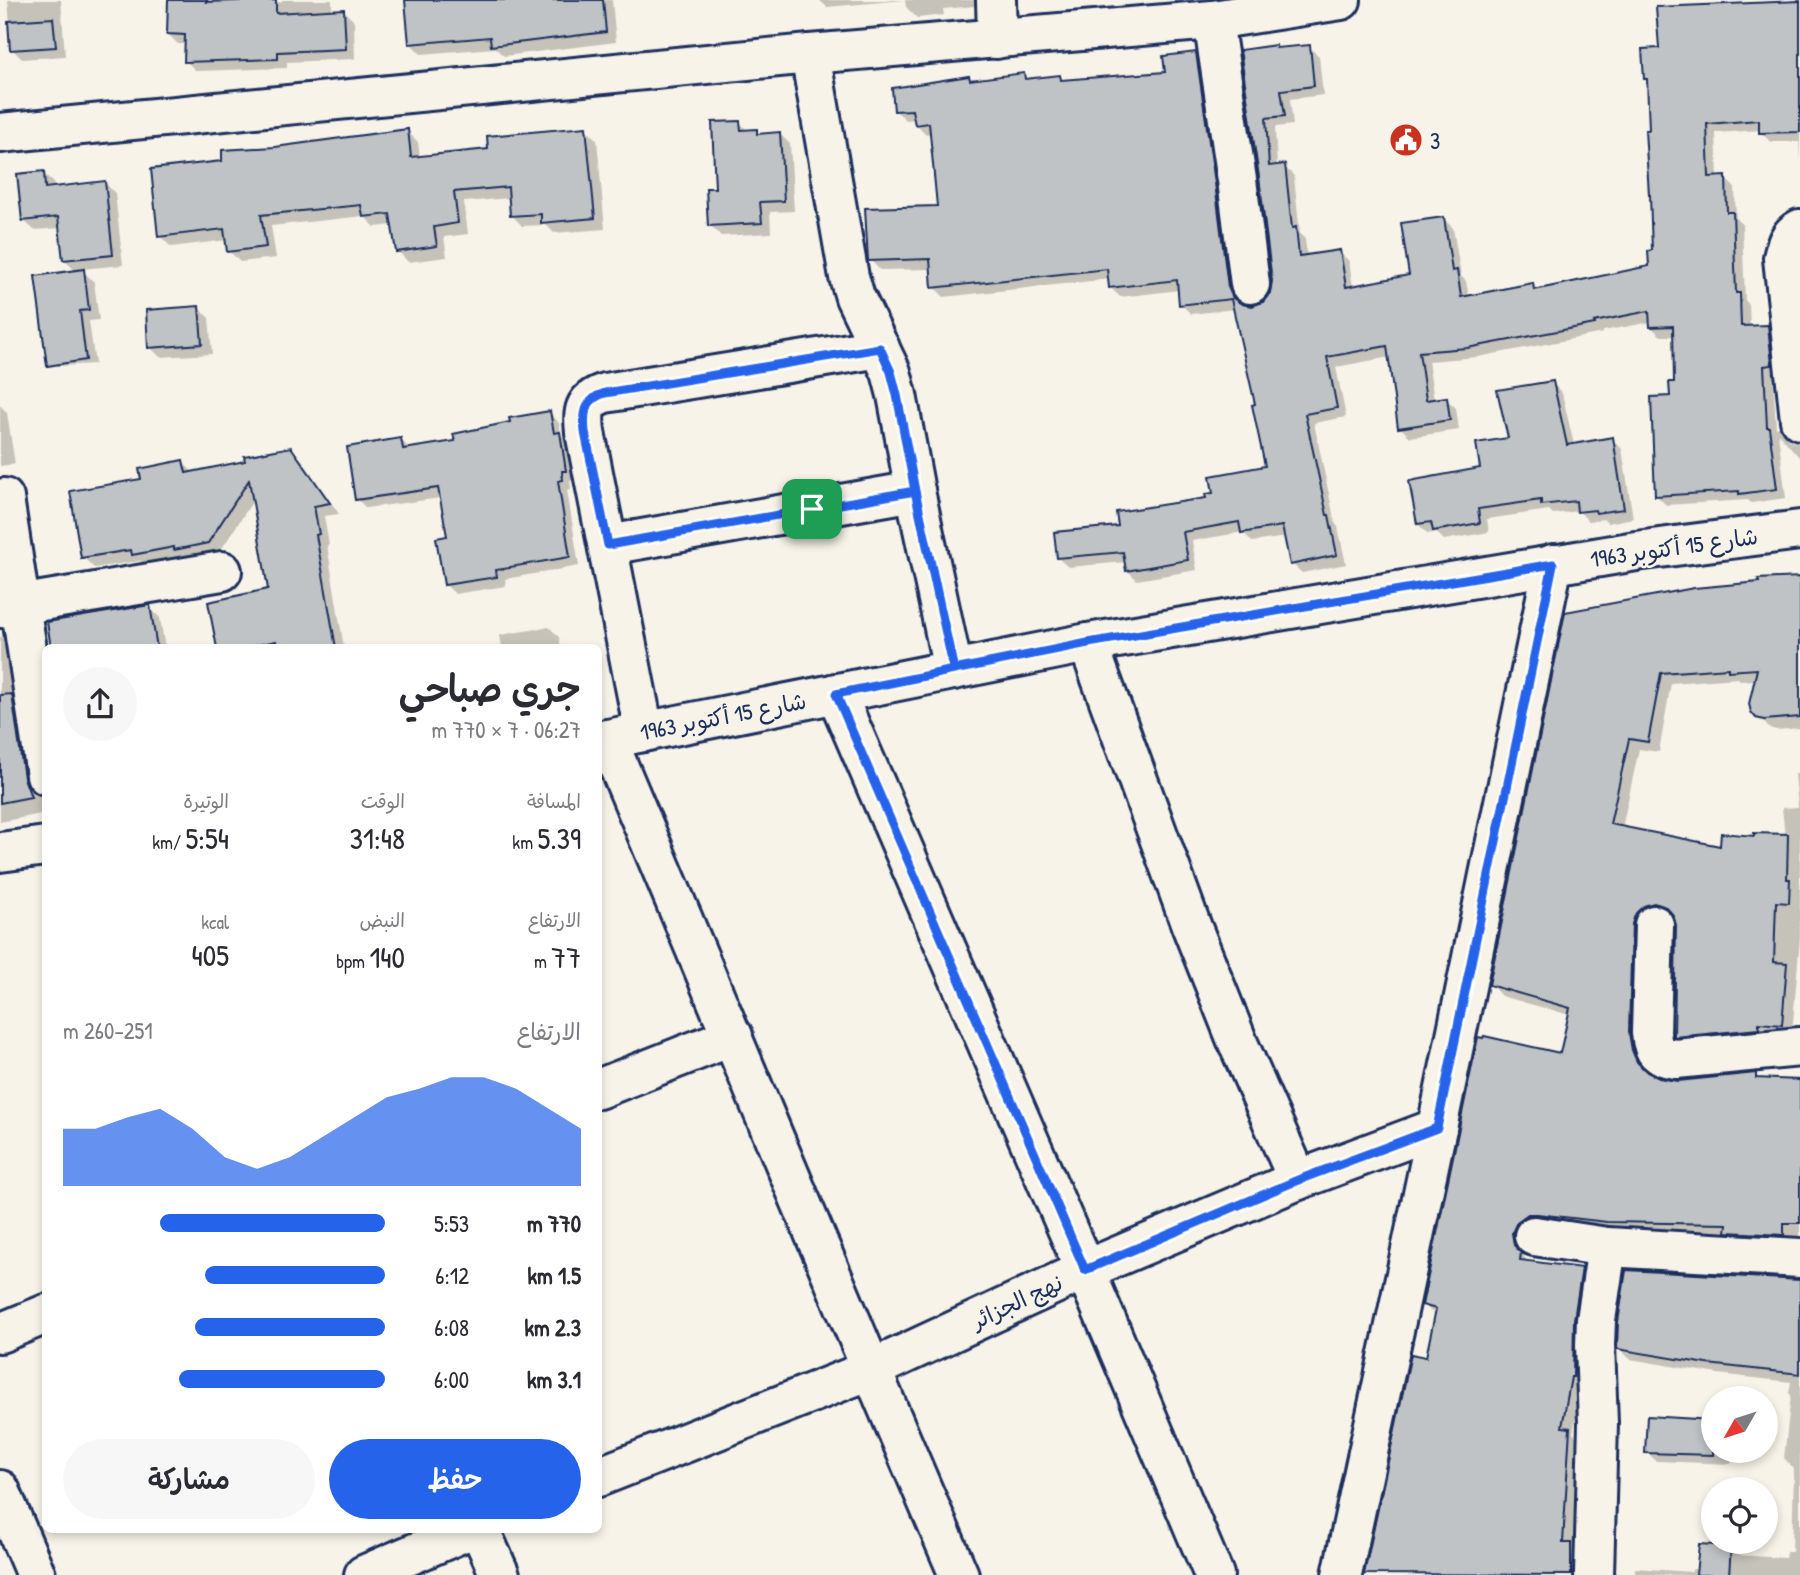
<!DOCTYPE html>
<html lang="ar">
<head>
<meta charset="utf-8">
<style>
	:root { --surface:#fff; --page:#f7f7f7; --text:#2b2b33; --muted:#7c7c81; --accent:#2563eb }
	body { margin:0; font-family:"Patrick Hand","Playpen Sans Arabic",sans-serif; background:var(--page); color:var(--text); direction:rtl; height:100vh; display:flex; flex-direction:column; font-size:26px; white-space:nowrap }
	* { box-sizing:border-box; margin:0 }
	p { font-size:23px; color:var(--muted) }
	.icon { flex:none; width:38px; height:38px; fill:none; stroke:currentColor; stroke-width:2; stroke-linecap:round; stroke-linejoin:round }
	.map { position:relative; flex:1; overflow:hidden; direction:ltr }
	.drawer { position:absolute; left:42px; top:644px; width:560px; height:889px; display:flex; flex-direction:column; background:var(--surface); border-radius:10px; box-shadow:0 4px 10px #0003; direction:rtl }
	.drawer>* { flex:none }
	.needle { width:46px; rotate:231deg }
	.buttons { position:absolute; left:1701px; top:1386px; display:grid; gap:14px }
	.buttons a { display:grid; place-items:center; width:77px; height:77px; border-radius:50%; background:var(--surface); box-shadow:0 4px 10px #0003; font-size:35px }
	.pin { position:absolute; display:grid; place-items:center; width:60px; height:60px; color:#fff; margin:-30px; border-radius:14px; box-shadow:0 4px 10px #0006 }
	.round { display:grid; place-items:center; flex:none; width:74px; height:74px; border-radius:37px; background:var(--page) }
	.head { display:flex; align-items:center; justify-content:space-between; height:119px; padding:0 21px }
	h1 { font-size:38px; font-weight:600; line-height:52px }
	.stats { display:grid; grid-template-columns:repeat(3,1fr); gap:10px; height:119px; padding:7px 21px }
	.stats div { display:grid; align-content:center }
	.stats b { font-size:30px; font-weight:600 }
	.stats small { font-size:19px; font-weight:400 }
	.stats p { font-size:19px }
	.chart { height:196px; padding:14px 21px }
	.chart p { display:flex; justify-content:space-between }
	.chart svg { width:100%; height:126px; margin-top:7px; fill:var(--accent); opacity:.7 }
	.button { display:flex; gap:14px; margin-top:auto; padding:14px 21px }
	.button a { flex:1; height:80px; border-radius:42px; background:var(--accent); color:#fff; font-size:28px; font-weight:600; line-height:80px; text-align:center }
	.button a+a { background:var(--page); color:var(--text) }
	ul { padding:0 21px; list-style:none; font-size:23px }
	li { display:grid; grid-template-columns:112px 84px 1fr; align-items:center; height:52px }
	li i { height:18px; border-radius:9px; background:var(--accent) }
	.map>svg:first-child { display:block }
</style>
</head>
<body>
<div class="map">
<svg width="1800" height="1575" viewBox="0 0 1800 1575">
	<rect width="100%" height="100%" fill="#f7f3e8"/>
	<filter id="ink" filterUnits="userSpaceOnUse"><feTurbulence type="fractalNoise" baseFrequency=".0143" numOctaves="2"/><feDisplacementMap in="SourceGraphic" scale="14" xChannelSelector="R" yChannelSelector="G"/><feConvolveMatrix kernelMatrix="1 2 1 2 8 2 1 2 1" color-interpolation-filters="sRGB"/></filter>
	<g filter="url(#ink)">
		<g fill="#0003">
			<path d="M 8,0 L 61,0 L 65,56 L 22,59 L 12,49 Z"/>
			<path d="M 170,0 L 243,0 L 243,3 L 282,2 L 282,0 L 332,0 L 332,12 L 344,11 L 354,21 L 355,59 L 287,62 L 287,68 L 196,71 L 186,61 L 186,44 L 178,44 L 168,34 Z"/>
			<path d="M 407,0 L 612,0 L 616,42 L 504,56 L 495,48 L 421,54 L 411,44 Z"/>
			<path d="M 819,0 L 986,0 L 986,5 L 943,9 L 944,15 L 917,18 L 906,7 L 905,0 L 827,7 Z"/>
			<path d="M 1791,0 L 1800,0 L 1800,161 L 1799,142 L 1771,142 L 1761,133 L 1761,130 L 1716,133 L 1718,178 L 1725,178 L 1735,188 L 1736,218 L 1742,224 L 1745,300 L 1749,305 L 1750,328 L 1761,327 L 1771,337 L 1776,428 L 1779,427 L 1790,441 L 1800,443 L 1800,458 L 1778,433 L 1786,498 L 1751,503 L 1748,500 L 1666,505 L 1656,495 L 1675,383 L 1675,336 L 1661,336 L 1651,327 L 1651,322 L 1603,331 L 1603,333 L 1478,357 L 1428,361 L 1434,400 L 1446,399 L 1456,408 L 1459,430 L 1410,437 L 1400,427 L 1390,357 L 1336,367 L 1346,417 L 1314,423 L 1335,523 L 1338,527 L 1346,564 L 1302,573 L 1292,564 L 1286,537 L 1252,542 L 1243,532 L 1192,541 L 1197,570 L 1137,580 L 1127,570 L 1126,562 L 1068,567 L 1058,558 L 1120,527 L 1208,499 L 1267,468 L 1257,406 L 1235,309 L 1191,314 L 1181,304 L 1180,290 L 1120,297 L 1111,288 L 1110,279 L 944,297 L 934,287 L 932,269 L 880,270 L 870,260 L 939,207 L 932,133 L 926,134 L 916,124 L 916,119 L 906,120 L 896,111 L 969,78 L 972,81 L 1023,75 L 1028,80 L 1059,77 L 1064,82 L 1167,73 L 1195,54 L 1205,64 L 1224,194 L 1237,298 L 1241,305 L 1252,308 L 1265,302 L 1272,293 L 1273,281 L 1242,51 L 1275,47 L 1278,50 L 1309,47 L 1319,56 L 1323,95 L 1290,99 L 1293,125 L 1275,127 L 1277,167 L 1284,166 L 1294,176 L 1300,234 L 1305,239 L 1307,257 L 1339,252 L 1349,261 L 1353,288 L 1411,276 L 1444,219 L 1453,228 L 1461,276 L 1466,281 L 1469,297 L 1532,285 L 1538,291 L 1651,268 L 1654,252 L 1651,132 L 1648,82 L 1645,79 L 1661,50 L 1790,3 Z"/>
			<path d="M 740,123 L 748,131 L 756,131 L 760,135 L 780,134 L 790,144 L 794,211 L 770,212 L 771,233 L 721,236 L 710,225 L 717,189 Z"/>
			<path d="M 586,129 L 597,140 L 605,229 L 554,233 L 546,225 L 522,226 L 512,215 L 510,198 L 464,202 L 468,234 L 444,237 L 447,257 L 408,262 L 398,251 L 393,225 L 375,227 L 364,216 L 271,226 L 276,258 L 240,262 L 229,251 L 227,240 L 171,247 L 160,236 L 224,162 L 275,149 L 407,131 L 418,142 L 420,158 L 490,150 Z"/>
			<path d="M 43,173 L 54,183 L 54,189 L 105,183 L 115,193 L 123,265 L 81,269 L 94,282 L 99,320 L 89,321 L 95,364 L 58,366 L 47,356 L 77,272 L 64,260 L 61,228 L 34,230 L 23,220 Z"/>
			<path d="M 199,308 L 209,318 L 212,354 L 160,357 L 150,347 Z"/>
			<path d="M 1552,383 L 1562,393 L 1574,445 L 1612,439 L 1622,449 L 1633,518 L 1608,523 L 1604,519 L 1588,521 L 1579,511 L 1553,514 L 1549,510 L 1487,519 L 1489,532 L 1444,540 L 1436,532 L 1428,534 L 1418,524 L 1482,469 L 1510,440 Z"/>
			<path d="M 0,405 L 7,413 L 15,464 L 0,466 Z"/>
			<path d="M 550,413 L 559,423 L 562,436 L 569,443 L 575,480 L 570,480 L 571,489 L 567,490 L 579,566 L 505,579 L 506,586 L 455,594 L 445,584 L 449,537 L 441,498 L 366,508 L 357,499 L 401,440 L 410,449 L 457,443 Z"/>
			<path d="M 290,449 L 302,460 L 339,514 L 324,516 L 329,545 L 327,545 L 344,648 L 219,648 L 270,590 L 254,499 L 219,553 L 145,565 L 140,561 L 94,568 L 83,557 L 143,481 L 182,462 L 194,473 L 248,462 Z"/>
			<path d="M 1800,578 L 1800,728 L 1776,730 L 1769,728 L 1753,711 L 1756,680 L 1741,681 L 1738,678 L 1671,683 L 1659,752 L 1639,749 L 1622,828 L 1722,848 L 1756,838 L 1785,836 L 1782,808 L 1798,807 L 1795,774 L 1800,774 L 1800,938 L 1792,1035 L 1686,1046 L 1675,1036 L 1678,925 L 1675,916 L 1667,913 L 1642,1062 L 1647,1074 L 1650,1076 L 1678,1083 L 1756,1075 L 1760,1080 L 1800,1081 L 1800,1245 L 1739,1242 L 1730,1233 L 1619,1232 L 1522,1245 L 1524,1257 L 1529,1263 L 1581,1270 L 1592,1281 L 1581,1387 L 1573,1433 L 1580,1440 L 1573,1547 L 1581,1556 L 1581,1575 L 1366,1575 L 1413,1356 L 1427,1359 L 1436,1316 L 1424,1305 L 1561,1055 L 1570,1015 L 1501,996 L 1491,985 L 1567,614 Z"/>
			<path d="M 149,607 L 160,618 L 165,648 L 51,648 L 48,630 Z"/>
			<path d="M 549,627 L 559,637 L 561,648 L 502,648 L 500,635 Z"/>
			<path d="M 0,637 L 2,637 L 18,654 L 40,796 L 46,812 L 46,813 L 0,822 Z"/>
			<path d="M 1800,1281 L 1800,1575 L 1635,1575 L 1635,1568 L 1692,1572 L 1692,1569 L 1698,1570 L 1731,1548 L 1737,1555 L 1785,1558 L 1786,1552 L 1792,1552 L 1794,1469 L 1784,1458 L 1791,1395 L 1789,1393 L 1791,1382 L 1718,1374 L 1630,1359 L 1619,1348 Z"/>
			<path d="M 1649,1418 L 1713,1422 L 1713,1451 L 1732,1451 L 1731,1464 L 1656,1461 L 1647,1452 Z"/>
		</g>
		<g fill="#c0c3c5" stroke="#1b2f5e" stroke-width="2">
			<path d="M 168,0 L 207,0 L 206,2 L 276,0 L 276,13 L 344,9 L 346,49 L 278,52 L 278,59 L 184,62 L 185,35 L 167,34 Z"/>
			<path d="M 405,0 L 603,0 L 606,32 L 491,46 L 490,37 L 409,44 Z"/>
			<path d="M 1800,1 L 1800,132 L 1759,133 L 1759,120 L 1707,124 L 1709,177 L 1726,176 L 1727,212 L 1733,212 L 1736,293 L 1740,293 L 1741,326 L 1768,325 L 1772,365 L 1764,366 L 1767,427 L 1769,427 L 1777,489 L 1739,494 L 1739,491 L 1655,496 L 1651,397 L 1670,396 L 1669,382 L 1674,382 L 1673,326 L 1650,327 L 1649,311 L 1594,322 L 1595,324 L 1467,348 L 1419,352 L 1426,400 L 1447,397 L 1450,420 L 1398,428 L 1387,346 L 1327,357 L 1337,408 L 1305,414 L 1327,515 L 1329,515 L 1337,555 L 1290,565 L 1282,526 L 1241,533 L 1239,522 L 1183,532 L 1188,560 L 1126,571 L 1123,552 L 1057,558 L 1054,532 L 1118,526 L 1116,512 L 1206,498 L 1205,494 L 1213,493 L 1210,476 L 1265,466 L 1252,405 L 1255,404 L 1231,299 L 1179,305 L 1177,280 L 1109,288 L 1107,269 L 932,288 L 930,259 L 868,261 L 865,208 L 937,206 L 929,123 L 915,125 L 912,110 L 894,111 L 892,88 L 969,76 L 970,80 L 1024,73 L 1025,79 L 1060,75 L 1061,80 L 1165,72 L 1163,56 L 1196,52 L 1215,183 L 1228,287 L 1233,298 L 1242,304 L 1252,306 L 1263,302 L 1270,293 L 1272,281 L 1259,177 L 1240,50 L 1276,45 L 1276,48 L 1310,45 L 1314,86 L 1281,90 L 1285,116 L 1266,118 L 1269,166 L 1285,164 L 1292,228 L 1296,227 L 1299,256 L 1340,250 L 1346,287 L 1409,275 L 1401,223 L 1444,217 L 1452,271 L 1457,270 L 1461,297 L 1533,283 L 1534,290 L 1649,266 L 1648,251 L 1652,250 L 1650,195 L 1649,195 L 1645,130 L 1649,130 L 1647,79 L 1644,79 L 1642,49 L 1659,48 L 1656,7 Z"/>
			<path d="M 53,18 L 56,47 L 10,50 L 8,21 Z"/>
			<path d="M 740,121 L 741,130 L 757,129 L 757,134 L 780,132 L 784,201 L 760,202 L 762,223 L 708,226 L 706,188 L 715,188 L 712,122 Z"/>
			<path d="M 586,127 L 595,218 L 541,223 L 541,214 L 510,216 L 508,187 L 454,192 L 458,223 L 434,227 L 437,246 L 396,252 L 390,214 L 363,217 L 361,205 L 261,215 L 266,247 L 227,252 L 224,229 L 158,237 L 151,169 L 222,161 L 222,150 L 275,147 L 408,129 L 411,157 L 488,149 L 487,136 Z"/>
			<path d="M 44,171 L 45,188 L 105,181 L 113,255 L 63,260 L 58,217 L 22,221 L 17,174 Z"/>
			<path d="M 84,269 L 89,310 L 80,311 L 86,360 L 47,366 L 35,276 Z"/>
			<path d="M 199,306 L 202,344 L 148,348 L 146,310 Z"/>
			<path d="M 1553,381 L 1567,445 L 1613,437 L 1624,509 L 1596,513 L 1595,510 L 1577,512 L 1576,501 L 1541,505 L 1541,500 L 1478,509 L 1480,523 L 1433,531 L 1431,522 L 1417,524 L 1409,481 L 1480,468 L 1476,443 L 1508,438 L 1497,390 Z"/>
			<path d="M 550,411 L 554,433 L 560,432 L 566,471 L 562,471 L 563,480 L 558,481 L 570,557 L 510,567 L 510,568 L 496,570 L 497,577 L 444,585 L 436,538 L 447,536 L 438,488 L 355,500 L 347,447 L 401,438 L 403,449 L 455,441 L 453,434 L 510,422 L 509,418 Z"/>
			<path d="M 291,447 L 330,503 L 314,506 L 319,534 L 316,535 L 336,648 L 277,648 L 276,641 L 244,648 L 217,648 L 208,602 L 268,589 L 249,480 L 208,543 L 174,550 L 174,547 L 132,555 L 131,550 L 81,558 L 70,491 L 141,479 L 139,469 L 183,460 L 186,473 L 245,461 L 244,456 Z"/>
			<path d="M 1800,577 L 1800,717 L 1764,720 L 1756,718 L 1751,712 L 1749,704 L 1757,669 L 1728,671 L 1728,668 L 1661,673 L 1648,742 L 1629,739 L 1610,824 L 1720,846 L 1721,833 L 1754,836 L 1754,833 L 1788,834 L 1787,879 L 1790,879 L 1789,903 L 1776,902 L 1774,962 L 1787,963 L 1782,1025 L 1759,1023 L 1759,1029 L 1674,1037 L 1676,925 L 1673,915 L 1666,907 L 1654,903 L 1644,906 L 1636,913 L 1632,924 L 1629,1033 L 1632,1050 L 1637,1062 L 1647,1072 L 1659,1078 L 1678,1081 L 1756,1073 L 1756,1078 L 1800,1080 L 1800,1223 L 1784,1223 L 1784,1235 L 1726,1232 L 1727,1224 L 1607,1222 L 1537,1214 L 1528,1214 L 1517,1222 L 1512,1233 L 1514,1245 L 1521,1253 L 1520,1260 L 1582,1268 L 1574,1319 L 1573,1377 L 1571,1377 L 1562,1427 L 1570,1428 L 1563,1543 L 1571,1543 L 1571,1575 L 1364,1574 L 1411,1354 L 1426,1357 L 1436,1309 L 1422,1305 L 1478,1037 L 1483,1038 L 1484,1036 L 1560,1053 L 1570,1008 L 1489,985 L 1565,612 L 1694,588 L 1759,582 L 1758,579 Z"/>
			<path d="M 150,605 L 157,648 L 51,648 L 47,622 Z"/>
			<path d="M 12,694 L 24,778 L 31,797 L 0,803 L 0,695 Z"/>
			<path d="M 1626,1270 L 1800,1280 L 1800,1374 L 1707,1364 L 1617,1349 L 1618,1322 Z"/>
			<path d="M 1647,1416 L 1713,1420 L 1713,1455 L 1645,1453 Z"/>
			<path d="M 1699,1544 L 1731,1546 L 1729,1575 L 1696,1575 Z"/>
		</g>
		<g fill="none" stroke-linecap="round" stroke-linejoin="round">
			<defs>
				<g id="minor">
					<path d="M 996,0 L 997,39"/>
					<path d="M 1213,20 L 1237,180 L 1250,284"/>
					<path d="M 810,54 L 849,277 L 855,297 L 891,372 L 897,395 L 915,491 L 953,670"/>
					<path d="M 0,133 L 810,54 L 1213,20 L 1341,0"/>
					<path d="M 1800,229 C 1788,235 1786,246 1783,258 L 1800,420"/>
					<path d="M 4,498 L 46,775"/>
					<path d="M 608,545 L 915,491"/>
					<path d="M 0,608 L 222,571"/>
					<path d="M 1088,643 L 1191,925 L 1238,1043 L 1298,1180"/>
					<path d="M 836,693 L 1085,1270 L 1214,1575"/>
					<path d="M 644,732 L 585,432 C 583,412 583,400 605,393 L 880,348"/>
					<path d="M 607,739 C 725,1018 839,1297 959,1575"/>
					<path d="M 598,741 L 1088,643 L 1636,551 L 1800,530"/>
					<path d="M 0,852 L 46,846"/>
					<path d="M 1654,925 L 1651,1033 C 1653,1052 1657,1057 1676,1059 L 1800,1047"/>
					<path d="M 598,1089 L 733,1036"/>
					<path d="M 1534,1236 L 1607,1247 L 1800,1258"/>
					<path d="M 0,1333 L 46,1314"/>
					<path d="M 598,1477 L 870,1370 L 1085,1270 L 1298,1180 L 1437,1128"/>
					<path d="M 0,1490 L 36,1575"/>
					<path d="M 480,1530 L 500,1575"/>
					<path d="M 364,1575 L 468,1530"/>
					<path d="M 1342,1575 L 1437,1128 L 1553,564"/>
					<path d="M 1594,1575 L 1598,1423 L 1595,1345 L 1596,1320 L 1607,1247"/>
				</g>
			</defs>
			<use href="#minor" stroke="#1b2f5e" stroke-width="44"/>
			<use href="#minor" stroke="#f7f3e8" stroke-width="38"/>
		</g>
	</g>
	<g fill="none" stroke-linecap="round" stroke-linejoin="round" filter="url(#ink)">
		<defs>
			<path id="route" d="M 812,509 L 608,545 L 585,432 C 583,413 585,399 605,393 L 880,348 L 891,372 L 897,395 L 915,491 L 954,670 L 836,694 L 1085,1270 L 1298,1180 L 1437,1128 L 1553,564 L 1088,643 L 954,670 L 915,491 L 812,509"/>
		</defs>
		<use href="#route" stroke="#fff" stroke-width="14"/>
		<use href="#route" stroke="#2563eb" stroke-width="9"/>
	</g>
	<defs>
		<symbol id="civic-disc" viewBox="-11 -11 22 22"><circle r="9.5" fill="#c8321e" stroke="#f7f3e8"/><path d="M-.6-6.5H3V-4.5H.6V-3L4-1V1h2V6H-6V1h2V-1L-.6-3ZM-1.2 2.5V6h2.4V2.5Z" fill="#fff"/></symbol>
	</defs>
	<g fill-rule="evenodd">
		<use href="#civic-disc" x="1387" y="121" width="38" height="38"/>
	</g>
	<g text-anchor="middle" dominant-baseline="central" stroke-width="5" stroke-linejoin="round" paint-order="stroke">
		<g font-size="23" fill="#1b2f5e" stroke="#f7f3e8" text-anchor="start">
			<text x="1430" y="140">3</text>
		</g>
		<g font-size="23" fill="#1b2f5e" stroke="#f7f3e8">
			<text transform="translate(1674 547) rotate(-8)">شارع 15 أكتوبر 1963</text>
			<text transform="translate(723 716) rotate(-11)">شارع 15 أكتوبر 1963</text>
			<text transform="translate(1017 1301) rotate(-25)">نهج الجزائر</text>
		</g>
	</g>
</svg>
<div class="buttons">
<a><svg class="needle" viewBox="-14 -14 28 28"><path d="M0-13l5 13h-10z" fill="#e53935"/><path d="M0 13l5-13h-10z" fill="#7c7c81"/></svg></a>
<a><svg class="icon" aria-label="locate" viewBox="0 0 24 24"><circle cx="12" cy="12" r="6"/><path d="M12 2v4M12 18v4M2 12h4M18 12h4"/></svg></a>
</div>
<div class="pin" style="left:812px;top:509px;background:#1e9e55"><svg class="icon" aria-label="arrive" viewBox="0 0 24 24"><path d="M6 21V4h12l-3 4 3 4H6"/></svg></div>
<section class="drawer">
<div class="head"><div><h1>جري صباحي</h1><p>06:27 · 7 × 770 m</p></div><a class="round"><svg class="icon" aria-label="share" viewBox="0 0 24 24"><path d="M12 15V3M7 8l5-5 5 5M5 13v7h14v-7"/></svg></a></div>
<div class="stats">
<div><p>المسافة</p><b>5.39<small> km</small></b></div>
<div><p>الوقت</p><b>31:48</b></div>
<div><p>الوتيرة</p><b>5:54<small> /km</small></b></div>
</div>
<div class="stats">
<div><p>الارتفاع</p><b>77<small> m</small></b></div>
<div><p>النبض</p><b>140<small> bpm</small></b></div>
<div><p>kcal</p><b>405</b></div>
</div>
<div class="chart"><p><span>الارتفاع</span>251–260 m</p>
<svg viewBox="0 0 160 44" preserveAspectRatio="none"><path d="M0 44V24L10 24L20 20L30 17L40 24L50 34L60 38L70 34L80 27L90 20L100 13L110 10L120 6L130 6L140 10L150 17L160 24V44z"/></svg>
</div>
<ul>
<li><b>770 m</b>5:53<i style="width:70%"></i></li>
<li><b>1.5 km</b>6:12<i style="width:56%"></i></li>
<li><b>2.3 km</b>6:08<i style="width:59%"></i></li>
<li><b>3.1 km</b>6:00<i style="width:64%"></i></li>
</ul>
<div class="button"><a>حفظ</a><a>مشاركة</a></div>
</section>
</div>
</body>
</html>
